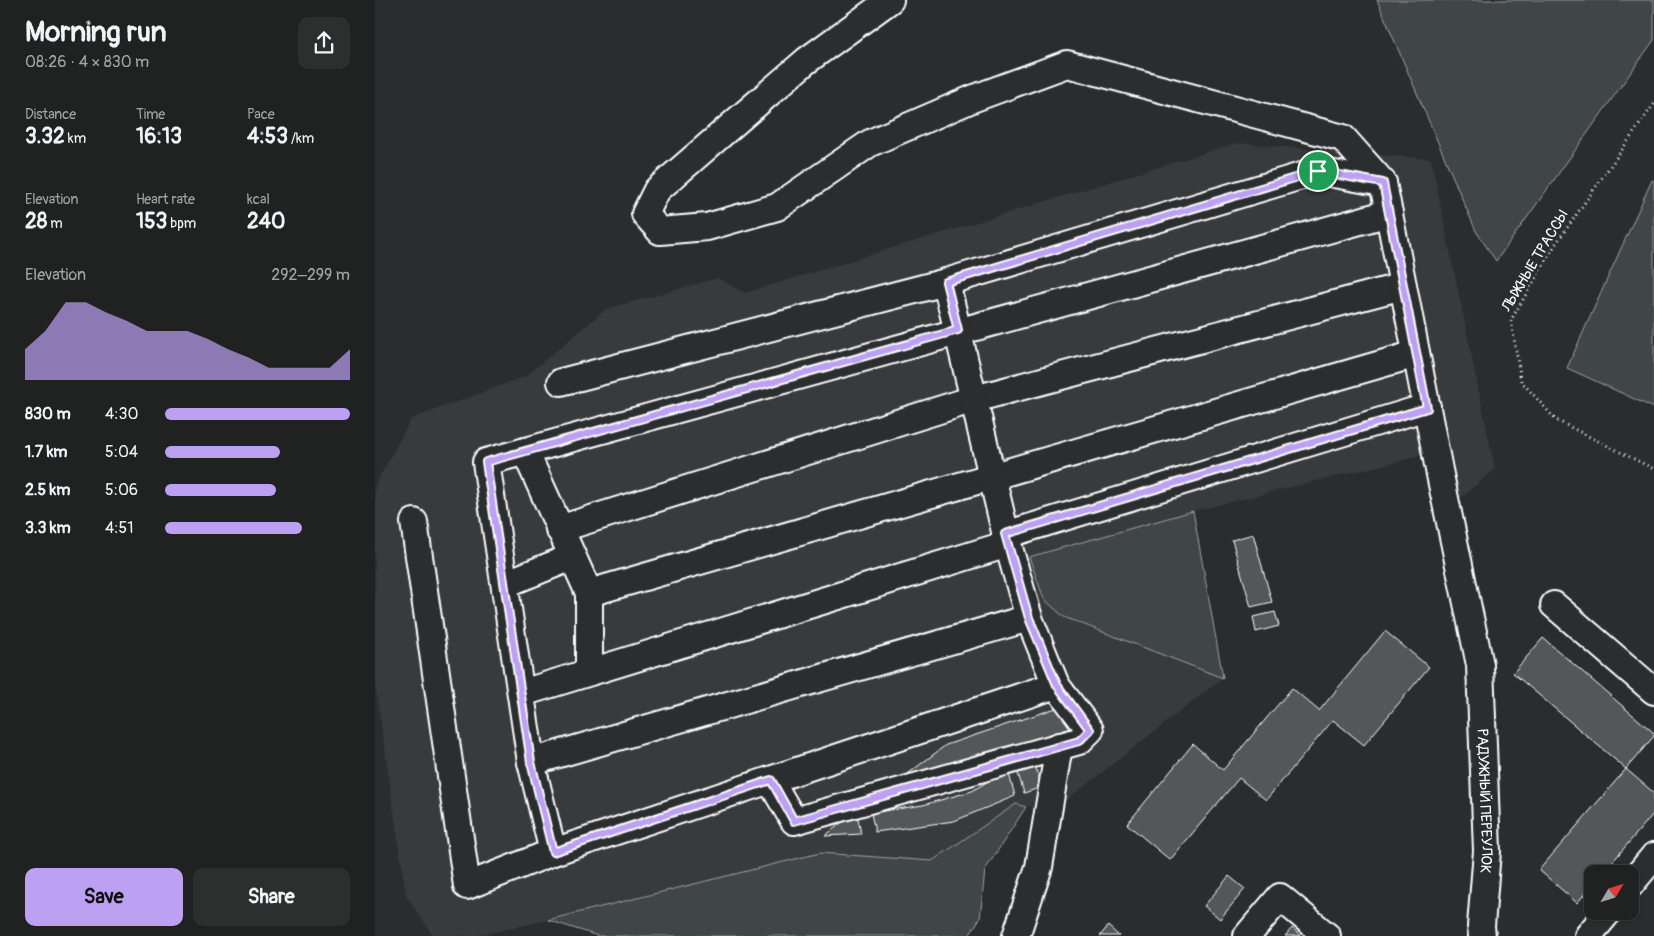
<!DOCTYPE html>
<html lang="en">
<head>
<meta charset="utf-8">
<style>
	:root { --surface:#202222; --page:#2d2f2f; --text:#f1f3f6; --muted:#a2a4a5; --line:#3d3f40; --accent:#bca0f2 }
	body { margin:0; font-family:Pangolin,sans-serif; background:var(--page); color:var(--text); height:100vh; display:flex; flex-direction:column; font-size:19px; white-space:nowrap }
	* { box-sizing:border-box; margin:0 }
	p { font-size:16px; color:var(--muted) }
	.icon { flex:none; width:28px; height:28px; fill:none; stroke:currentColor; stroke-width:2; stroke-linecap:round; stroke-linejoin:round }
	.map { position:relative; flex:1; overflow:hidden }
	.side { display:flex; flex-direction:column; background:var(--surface); width:375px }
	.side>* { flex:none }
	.needle { width:32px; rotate:52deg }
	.buttons { position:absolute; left:1209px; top:865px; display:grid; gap:10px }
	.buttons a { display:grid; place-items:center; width:55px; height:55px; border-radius:10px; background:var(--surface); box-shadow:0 1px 4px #0004,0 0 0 1px var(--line); font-size:25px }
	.pin { position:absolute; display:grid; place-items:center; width:42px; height:42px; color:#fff; margin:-21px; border:2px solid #fff; border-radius:50%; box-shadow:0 1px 5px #0007 }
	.round { display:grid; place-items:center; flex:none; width:52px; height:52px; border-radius:10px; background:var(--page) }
	.head { display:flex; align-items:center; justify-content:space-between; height:85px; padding:0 25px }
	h1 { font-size:28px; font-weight:700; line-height:38px }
	.metrics { display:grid; grid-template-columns:repeat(3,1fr); gap:8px; height:85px; padding:5px 25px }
	.metrics div { display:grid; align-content:center }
	.metrics b { font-size:21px; font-weight:700 }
	.metrics small { font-size:14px; font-weight:400 }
	.metrics p { font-size:14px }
	.chart { height:140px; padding:10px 25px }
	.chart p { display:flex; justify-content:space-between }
	.chart svg { width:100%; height:90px; margin-top:5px; fill:var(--accent); opacity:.7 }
	.primary-button { display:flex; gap:10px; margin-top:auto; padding:10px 25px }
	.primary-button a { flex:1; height:58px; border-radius:10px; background:var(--accent); color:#111; font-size:20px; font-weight:700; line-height:58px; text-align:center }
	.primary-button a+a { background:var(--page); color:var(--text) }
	ul { padding:0 25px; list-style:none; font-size:16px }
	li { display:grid; grid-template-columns:80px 60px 1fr; align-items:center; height:38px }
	li i { height:12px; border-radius:6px; background:var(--accent) }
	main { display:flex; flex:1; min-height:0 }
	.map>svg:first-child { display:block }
</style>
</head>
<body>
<main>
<section class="side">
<div class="head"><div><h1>Morning run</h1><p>08:26 · 4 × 830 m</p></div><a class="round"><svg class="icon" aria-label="share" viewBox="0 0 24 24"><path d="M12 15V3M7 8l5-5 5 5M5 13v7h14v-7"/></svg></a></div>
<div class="metrics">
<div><p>Distance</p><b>3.32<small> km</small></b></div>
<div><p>Time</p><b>16:13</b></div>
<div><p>Pace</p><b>4:53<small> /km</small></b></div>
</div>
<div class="metrics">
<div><p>Elevation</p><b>28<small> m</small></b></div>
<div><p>Heart rate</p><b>153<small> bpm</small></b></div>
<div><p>kcal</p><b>240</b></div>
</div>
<div class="chart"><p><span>Elevation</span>292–299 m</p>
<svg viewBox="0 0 160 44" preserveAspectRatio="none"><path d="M0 44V29L10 20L20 6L30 6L40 11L50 15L60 20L70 20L80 20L90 24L100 29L110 33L120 38L130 38L140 38L150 38L160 29V44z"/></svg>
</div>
<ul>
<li><b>830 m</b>4:30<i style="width:100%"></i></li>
<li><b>1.7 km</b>5:04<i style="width:62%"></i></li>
<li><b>2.5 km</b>5:06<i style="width:60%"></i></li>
<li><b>3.3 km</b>4:51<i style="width:74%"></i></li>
</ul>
<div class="primary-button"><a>Save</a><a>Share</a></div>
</section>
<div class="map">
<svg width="1279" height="936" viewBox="0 0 1279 936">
	<rect width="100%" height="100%" fill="#2a2d2e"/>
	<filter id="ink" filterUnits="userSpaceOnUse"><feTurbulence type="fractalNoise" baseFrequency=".02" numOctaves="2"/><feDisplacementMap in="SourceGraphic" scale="10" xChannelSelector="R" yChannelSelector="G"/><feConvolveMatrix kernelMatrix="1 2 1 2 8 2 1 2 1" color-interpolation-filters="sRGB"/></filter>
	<g filter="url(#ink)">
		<path fill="#373a3b" d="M 862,143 L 1056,159 L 1120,469 L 1074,508 L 1049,455 L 818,511 L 655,557 L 827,669 L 848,678 L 678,811 L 641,804 L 557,861 L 445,853 L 173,920 L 100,936 L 58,936 L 31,895 L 0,683 L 0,485 L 36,419 L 151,376 L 231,309 L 343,278 L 370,293 Z"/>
		<g fill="#414445" stroke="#a0a2a2">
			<path d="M 1002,0 L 1279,0 L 1279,40 L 1121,261 L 1101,231 Z"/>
			<path d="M 1277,180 L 1279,181 L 1279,408 L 1192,368 Z"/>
			<path d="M 818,511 L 848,678 L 689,617 L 669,599 L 654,557 Z"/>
			<path d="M 641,804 L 651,807 L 610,870 L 605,918 L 594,936 L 223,936 L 173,920 L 445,853 L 557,861 Z"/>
		</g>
		<g fill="#555758" stroke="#fff">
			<path d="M 878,534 L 897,602 L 876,607 L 857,540 Z"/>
			<path d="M 900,612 L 904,626 L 881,632 L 878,617 Z"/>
			<path d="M 1010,631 L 1054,667 L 989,745 L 958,720 L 891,800 L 864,778 L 795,860 L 752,824 L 818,744 L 848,770 L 917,688 L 944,711 Z"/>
			<path d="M 1168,638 L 1279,733 L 1279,736 L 1251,769 L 1138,673 Z"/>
			<path d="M 684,707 L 695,729 L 530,776 L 571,745 Z"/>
			<path d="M 660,765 L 667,787 L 649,793 L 642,770 Z"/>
			<path d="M 1251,769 L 1279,793 L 1279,813 L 1227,874 L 1218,874 L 1218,884 L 1202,903 L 1164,870 Z"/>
			<path d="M 634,774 L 640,796 L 579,821 L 500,832 L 496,813 L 548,805 L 597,791 L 615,780 Z"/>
			<path d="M 482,813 L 486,834 L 450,836 L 477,814 Z"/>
			<path d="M 854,876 L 870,889 L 845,919 L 829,906 Z"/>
			<path d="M 733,926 L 744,936 L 725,936 Z"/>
			<path d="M 917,928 L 926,936 L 910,936 Z"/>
		</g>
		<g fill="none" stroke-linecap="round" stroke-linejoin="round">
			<defs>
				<g id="minor">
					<path d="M 515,0 L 431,61 L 282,190 L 270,214 L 285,231 L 332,227 L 402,207 L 495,143 L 597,99 L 692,64 L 968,138 L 1008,183"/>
					<path d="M 186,382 L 571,282"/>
					<path d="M 150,451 L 214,593 L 214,672"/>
					<path d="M 39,522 L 92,886 L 178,852 L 156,762 L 111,462 L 1014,213"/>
					<path d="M 184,529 L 599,399 L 1028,286"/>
					<path d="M 630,535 L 1052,407"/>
					<path d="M 130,584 L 197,557"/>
					<path d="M 214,593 L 1041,354"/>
					<path d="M 1179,605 L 1279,691"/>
					<path d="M 147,693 L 633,544"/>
					<path d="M 156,762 L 654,618"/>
					<path id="s1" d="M 395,780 L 419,821 L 704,741 L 715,730 L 681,685 L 654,618 L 633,544 L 571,282 L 943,171 L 1008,183 L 1064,470 L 1105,665 L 1112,851 L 1106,926 L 1107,936"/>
					<path d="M 178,852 L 681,685"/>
					<path d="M 1255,885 L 1279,856"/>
					<path d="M 641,936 L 664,867 L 684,746"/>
					<path d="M 872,936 L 905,897 L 952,936"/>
					<path d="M 1213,936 L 1234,911"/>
				</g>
			</defs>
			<use href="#minor" stroke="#fff" stroke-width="30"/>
			<path stroke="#fff" stroke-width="3" stroke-dasharray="1 4" stroke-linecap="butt" d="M 1279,104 L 1180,245 L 1136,320 L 1146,381 L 1181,420 L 1279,469"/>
			<use href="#minor" stroke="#2a2d2e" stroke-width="26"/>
		</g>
	</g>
	<g fill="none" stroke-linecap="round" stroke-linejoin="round" filter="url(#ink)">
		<defs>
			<path id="route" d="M 943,171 L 1008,183 L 1052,408 L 630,534 L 654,618 L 682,685 L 715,730 L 704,741 L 419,821 L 396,780 L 178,852 L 156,762 L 111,462 L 583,330 L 571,282 Z"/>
		</defs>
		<use href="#route" stroke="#fff" stroke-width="10"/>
		<use href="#route" stroke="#bca0f2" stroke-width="6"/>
	</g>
	<g text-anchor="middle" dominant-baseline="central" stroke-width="5" stroke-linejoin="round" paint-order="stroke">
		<g font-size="15" fill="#fff" stroke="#2a2d2e">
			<text transform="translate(1160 261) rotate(-59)">ЛЫЖНЫЕ ТРАССЫ</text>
			<text stroke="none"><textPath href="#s1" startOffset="1916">РАДУЖНЫЙ ПЕРЕУЛОК</textPath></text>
		</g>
	</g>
</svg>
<div class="buttons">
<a><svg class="needle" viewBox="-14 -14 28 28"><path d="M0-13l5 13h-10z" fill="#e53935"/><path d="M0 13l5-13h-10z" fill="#a2a4a5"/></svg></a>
</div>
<div class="pin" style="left:943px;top:171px;background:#1e9e55"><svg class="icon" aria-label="arrive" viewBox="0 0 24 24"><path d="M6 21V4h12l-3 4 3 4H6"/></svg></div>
</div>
</main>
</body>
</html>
